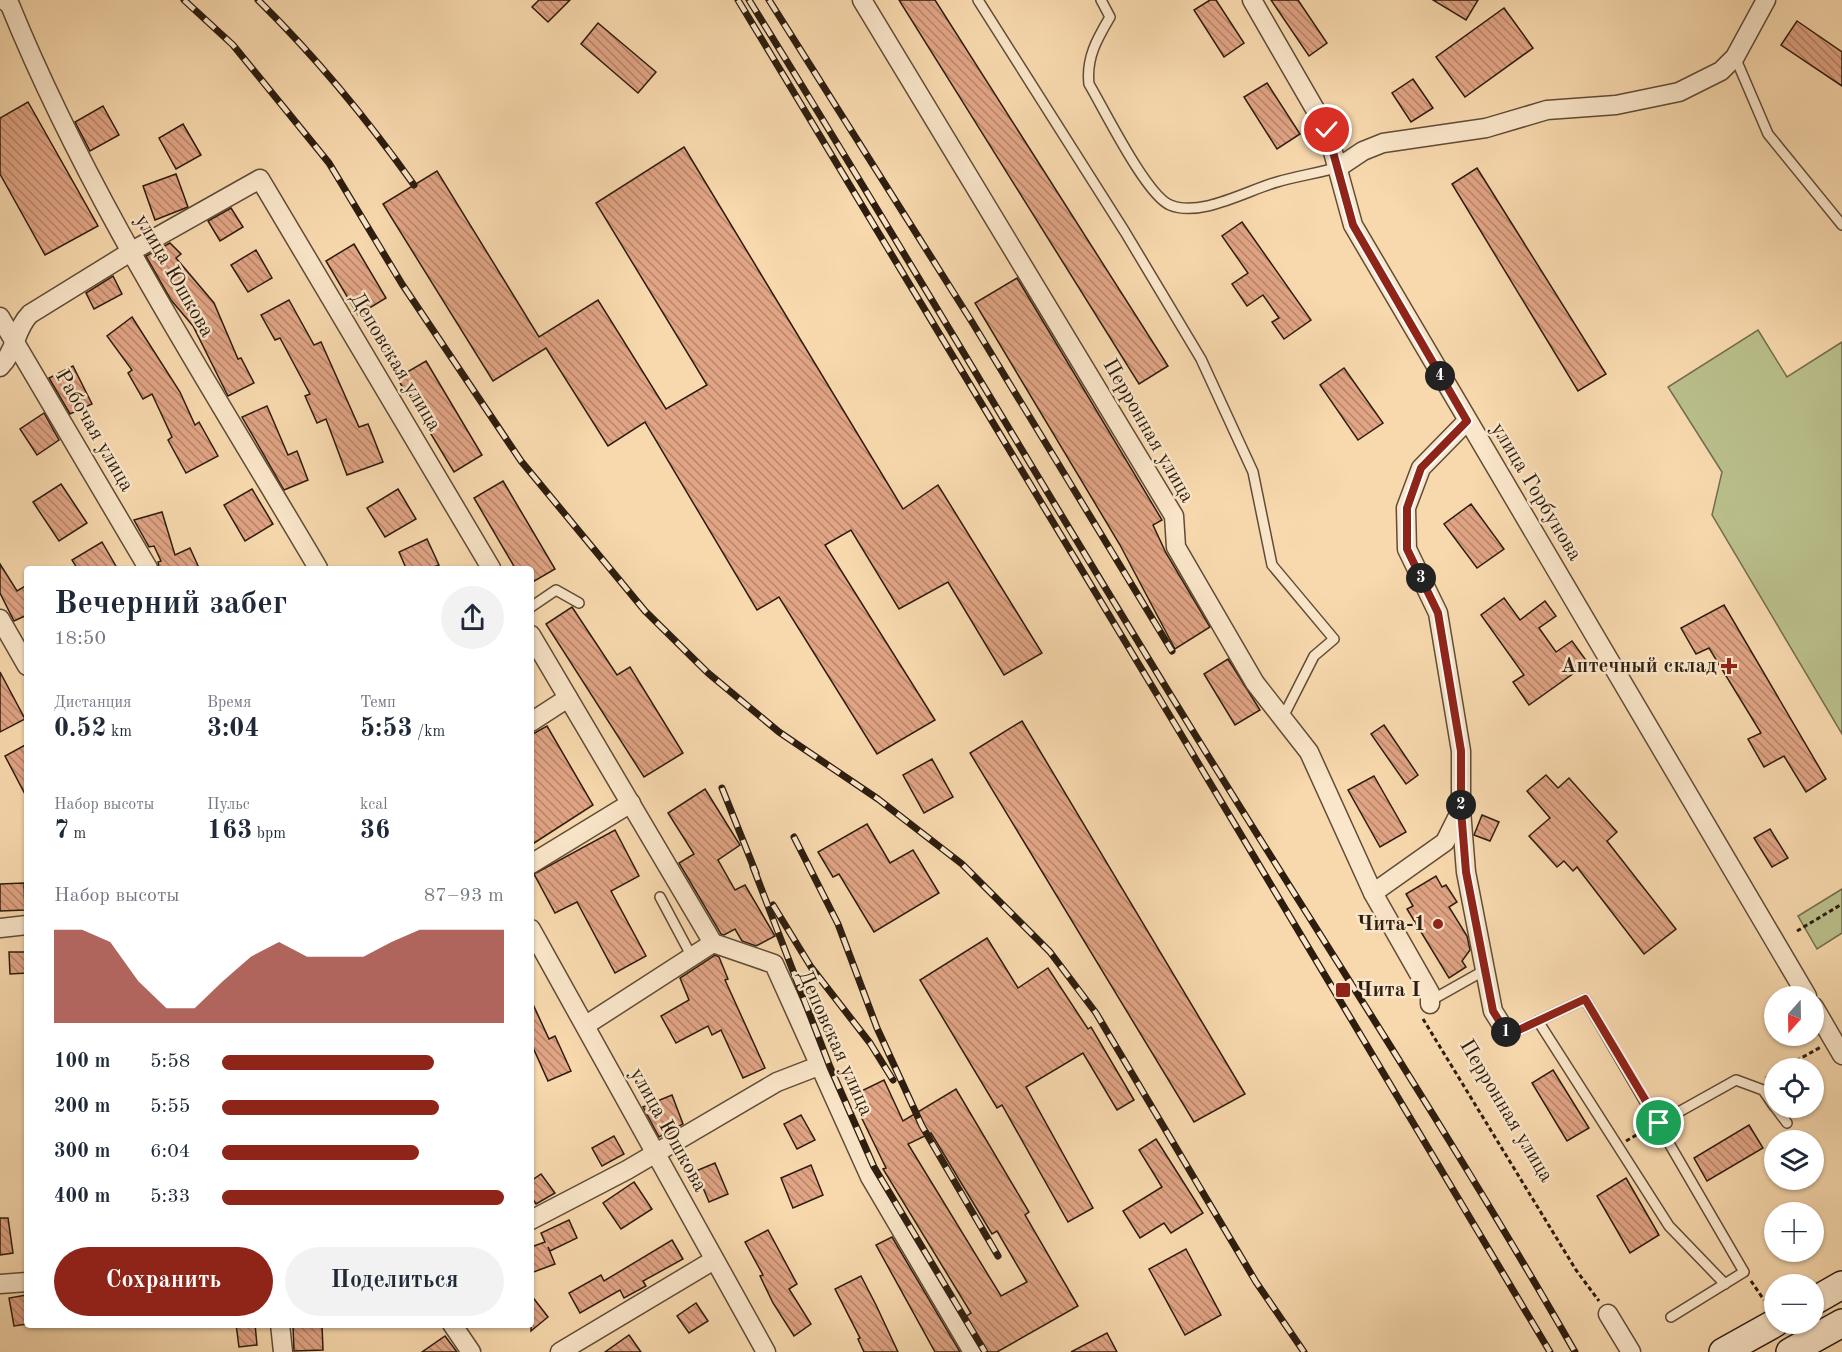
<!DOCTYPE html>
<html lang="ru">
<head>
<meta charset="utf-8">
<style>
	:root { --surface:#fff; --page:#f2f2f3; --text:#1f2937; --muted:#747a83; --accent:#8f2418 }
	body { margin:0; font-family:"Old Standard TT",serif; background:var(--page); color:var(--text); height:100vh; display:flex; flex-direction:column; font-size:22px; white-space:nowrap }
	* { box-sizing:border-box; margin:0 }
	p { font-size:20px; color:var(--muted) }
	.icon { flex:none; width:33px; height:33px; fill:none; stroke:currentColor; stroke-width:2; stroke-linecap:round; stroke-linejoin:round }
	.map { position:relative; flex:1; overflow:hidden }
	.drawer { position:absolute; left:24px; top:566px; width:510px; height:762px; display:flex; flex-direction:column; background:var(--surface); border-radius:6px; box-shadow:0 2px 4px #0004 }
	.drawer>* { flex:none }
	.needle { width:39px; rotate:200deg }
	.controls { position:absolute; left:1764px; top:986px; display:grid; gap:12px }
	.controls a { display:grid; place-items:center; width:60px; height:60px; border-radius:50%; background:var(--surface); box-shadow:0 2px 4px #0004; font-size:30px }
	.pin { position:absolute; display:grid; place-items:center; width:51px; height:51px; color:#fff; margin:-26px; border:3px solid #fff; border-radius:50%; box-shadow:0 2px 6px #0007 }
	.km { position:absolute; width:30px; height:30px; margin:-15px; border-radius:50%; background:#222; color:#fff; font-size:16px; line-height:30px; text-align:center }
	.round { display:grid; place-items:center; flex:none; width:63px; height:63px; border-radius:32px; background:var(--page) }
	.headline { display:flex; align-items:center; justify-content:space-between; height:102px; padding:0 30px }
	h1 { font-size:33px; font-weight:700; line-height:45px }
	.metrics { display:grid; grid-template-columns:repeat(3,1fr); gap:9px; height:102px; padding:6px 30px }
	.metrics div { display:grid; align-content:center }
	.metrics b { font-size:26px; font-weight:700 }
	.metrics small { font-size:16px; font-weight:400 }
	.metrics p { font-size:16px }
	.chart { height:168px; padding:12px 30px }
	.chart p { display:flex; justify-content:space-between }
	.chart svg { width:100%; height:108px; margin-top:6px; fill:var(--accent); opacity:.7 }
	.primary-button { display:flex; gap:12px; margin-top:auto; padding:12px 30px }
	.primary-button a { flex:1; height:69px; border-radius:36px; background:var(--accent); color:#fff; font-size:24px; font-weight:700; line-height:69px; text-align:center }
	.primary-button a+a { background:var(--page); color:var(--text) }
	ul { padding:0 30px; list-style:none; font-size:20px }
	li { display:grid; grid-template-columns:96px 72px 1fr; align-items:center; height:45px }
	li i { height:15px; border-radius:8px; background:var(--accent) }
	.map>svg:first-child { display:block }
</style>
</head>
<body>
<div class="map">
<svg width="1842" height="1352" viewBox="0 0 1842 1352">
	<defs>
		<pattern id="building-back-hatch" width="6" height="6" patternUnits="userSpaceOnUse" patternTransform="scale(1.5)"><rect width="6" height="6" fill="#e1a485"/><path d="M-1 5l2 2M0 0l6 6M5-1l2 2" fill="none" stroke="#b7856b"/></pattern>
	</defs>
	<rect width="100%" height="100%" fill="#f8d9ae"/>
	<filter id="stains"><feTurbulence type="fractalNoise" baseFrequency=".00333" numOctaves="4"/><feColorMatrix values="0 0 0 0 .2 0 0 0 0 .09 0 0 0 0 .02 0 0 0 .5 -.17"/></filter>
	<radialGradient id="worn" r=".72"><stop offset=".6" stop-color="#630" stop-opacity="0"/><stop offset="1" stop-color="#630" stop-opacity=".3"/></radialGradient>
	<g fill="#bac08c" stroke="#746e4e" stroke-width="1.5">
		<path d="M 1758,330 L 1787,377 L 1842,342 L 1842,734 L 1712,515 L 1722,472 L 1668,387 Z"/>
		<path d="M 1842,889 L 1842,933 L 1817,949 L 1798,916 Z"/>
	</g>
	<g fill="url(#building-back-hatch)" stroke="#2d1d0f" stroke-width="1.5" fill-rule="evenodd">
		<path d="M 539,0 L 570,0 L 548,22 L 532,7 Z"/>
		<path d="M 899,0 L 935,0 L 1168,366 L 1139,384 Z"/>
		<path d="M 1210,0 L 1216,0 L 1244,43 L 1224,57 L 1194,10 Z"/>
		<path d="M 1271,0 L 1298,0 L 1327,43 L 1309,56 Z"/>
		<path d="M 1433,0 L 1478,0 L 1466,20 Z"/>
		<path d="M 1504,8 L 1533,48 L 1465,97 L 1436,57 Z"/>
		<path d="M 1797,21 L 1842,52 L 1842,86 L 1781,45 Z"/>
		<path d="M 598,23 L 656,72 L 638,93 L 581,44 Z"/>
		<path d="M 1413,79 L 1433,108 L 1411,122 L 1392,93 Z"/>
		<path d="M 1267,83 L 1300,134 L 1277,149 L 1244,97 Z"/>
		<path d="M 28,102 L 98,226 L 45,255 L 0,174 L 0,118 Z"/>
		<path d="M 103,106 L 119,135 L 90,151 L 75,122 Z"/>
		<path d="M 183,124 L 201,155 L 176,169 L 159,138 Z"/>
		<path d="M 684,147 L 903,509 L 938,485 L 1042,653 L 1004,675 L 948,582 L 899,609 L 851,530 L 825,545 L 935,720 L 877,754 L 779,597 L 757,610 L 645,422 L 608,446 L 546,348 L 493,381 L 383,204 L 437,171 L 539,337 L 598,300 L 666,409 L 707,385 L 596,203 Z"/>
		<path d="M 1477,168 L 1606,374 L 1578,391 L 1452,184 Z"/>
		<path d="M 176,174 L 188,207 L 155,220 L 143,186 Z"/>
		<path d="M 231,208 L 243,227 L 220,241 L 208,221 Z"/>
		<path d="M 1242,222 L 1311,320 L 1284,339 L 1272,322 L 1279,318 L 1263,295 L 1247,306 L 1232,284 L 1248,273 L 1222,236 Z"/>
		<path d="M 170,243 L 181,254 L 176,258 L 214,303 L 238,359 L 241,358 L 254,383 L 228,396 L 193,326 L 171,300 L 146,256 Z"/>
		<path d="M 354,244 L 386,298 L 358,315 L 326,261 Z"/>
		<path d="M 256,250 L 272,278 L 248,292 L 231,265 Z"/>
		<path d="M 113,276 L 122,294 L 94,309 L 86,293 Z"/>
		<path d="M 1017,278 L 1162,520 L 1153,525 L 1166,553 L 1210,627 L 1175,649 L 1120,545 L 975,303 Z"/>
		<path d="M 289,300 L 314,345 L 321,342 L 359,427 L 368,424 L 383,462 L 347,475 L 326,419 L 317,423 L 305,396 L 310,394 L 280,338 L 275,340 L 261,315 Z"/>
		<path d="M 132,317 L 180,392 L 195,425 L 199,422 L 218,456 L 186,473 L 168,440 L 172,437 L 152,394 L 143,399 L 128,373 L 132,370 L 107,336 Z"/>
		<path d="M 426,361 L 482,455 L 454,472 L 397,378 Z"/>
		<path d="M 73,366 L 92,404 L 70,414 L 49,378 Z"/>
		<path d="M 1344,368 L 1383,423 L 1358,440 L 1320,385 Z"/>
		<path d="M 267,406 L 288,455 L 297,451 L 308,480 L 284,490 L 242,417 Z"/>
		<path d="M 44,413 L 59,440 L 37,455 L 20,429 Z"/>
		<path d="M 503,481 L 555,569 L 531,583 L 531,568 L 515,568 L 474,498 Z"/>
		<path d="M 61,484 L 87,523 L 59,541 L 33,502 Z"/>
		<path d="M 252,489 L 273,524 L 245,541 L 224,505 Z"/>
		<path d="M 398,489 L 416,519 L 385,537 L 367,508 Z"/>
		<path d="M 1471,504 L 1504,549 L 1477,568 L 1444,524 Z"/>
		<path d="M 162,512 L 175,555 L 190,548 L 199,568 L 159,568 L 158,562 L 161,561 L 154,546 L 149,547 L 134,520 Z"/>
		<path d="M 427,539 L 439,565 L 431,568 L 406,568 L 399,552 Z"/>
		<path d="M 102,542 L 117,568 L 77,568 L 72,560 Z"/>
		<path d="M 0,564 L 17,591 L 27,585 L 27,615 L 14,621 L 0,593 Z"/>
		<path d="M 1504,598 L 1520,620 L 1545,601 L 1556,616 L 1539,628 L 1556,652 L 1572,641 L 1588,663 L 1529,705 L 1513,682 L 1524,675 L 1481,615 Z"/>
		<path d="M 1724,605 L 1826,779 L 1806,792 L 1784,756 L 1764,767 L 1748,739 L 1761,733 L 1709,648 L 1696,654 L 1681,628 Z"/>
		<path d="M 572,607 L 617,675 L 630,667 L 683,753 L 644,777 L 546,624 Z"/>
		<path d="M 1228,659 L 1260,710 L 1235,725 L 1204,674 Z"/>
		<path d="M 0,672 L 25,719 L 0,732 Z"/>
		<path d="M 1022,721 L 1245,1094 L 1194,1122 L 970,753 Z"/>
		<path d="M 1384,725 L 1418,775 L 1406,784 L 1371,734 Z"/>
		<path d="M 547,726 L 593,805 L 531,845 L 531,735 Z"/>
		<path d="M 27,744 L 27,798 L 5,756 Z"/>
		<path d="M 932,759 L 953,797 L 924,813 L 903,775 Z"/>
		<path d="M 1546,775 L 1558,788 L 1569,778 L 1617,832 L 1607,841 L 1676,929 L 1644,954 L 1577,867 L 1573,871 L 1564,861 L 1557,867 L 1529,836 L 1550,818 L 1527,791 Z"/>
		<path d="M 1374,776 L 1406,832 L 1380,847 L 1348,790 Z"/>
		<path d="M 705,789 L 740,845 L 718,860 L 735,890 L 745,885 L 775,936 L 756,946 L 742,941 L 735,929 L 724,935 L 721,934 L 679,863 L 694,854 L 668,813 Z"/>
		<path d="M 1482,815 L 1499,822 L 1490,841 L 1474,835 Z"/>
		<path d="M 867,824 L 890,863 L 913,850 L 939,893 L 874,932 L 839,874 L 833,877 L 818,852 Z"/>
		<path d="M 1770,829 L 1788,858 L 1772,867 L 1754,838 Z"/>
		<path d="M 615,830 L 639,876 L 611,891 L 646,956 L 615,973 L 577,902 L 555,913 L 534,874 Z"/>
		<path d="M 1436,876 L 1442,887 L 1446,885 L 1457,902 L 1449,907 L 1467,936 L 1470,950 L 1462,961 L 1466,967 L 1449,978 L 1407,909 L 1413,906 L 1406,894 Z"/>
		<path d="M 24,883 L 25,910 L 0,911 L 0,884 Z"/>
		<path d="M 987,938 L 1018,988 L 1048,968 L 1088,1029 L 1091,1027 L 1134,1100 L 1117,1110 L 1083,1053 L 1026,1087 L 1093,1208 L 1068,1222 L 1002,1105 L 997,1108 L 920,980 Z"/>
		<path d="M 9,952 L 27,952 L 27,973 L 10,974 Z"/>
		<path d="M 715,955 L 719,957 L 728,979 L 725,980 L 765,1068 L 743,1078 L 721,1030 L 712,1035 L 708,1026 L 676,1043 L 661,1016 L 689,1000 L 680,978 Z"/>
		<path d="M 531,1000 L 549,1039 L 555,1036 L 571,1071 L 548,1081 L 531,1043 Z"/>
		<path d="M 1553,1070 L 1589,1128 L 1567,1141 L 1532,1083 Z"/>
		<path d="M 884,1080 L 903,1121 L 956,1089 L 1029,1212 L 1025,1215 L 1078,1306 L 997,1352 L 984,1352 L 965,1317 L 971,1313 L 883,1169 L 886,1168 L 851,1096 ZM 931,1133 L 992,1234 L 997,1231 L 1027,1282 L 1001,1296 L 908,1144 Z"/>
		<path d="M 672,1095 L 683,1124 L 659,1137 L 643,1107 Z"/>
		<path d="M 801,1115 L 815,1140 L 797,1149 L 784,1124 Z"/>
		<path d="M 1749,1125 L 1763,1148 L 1707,1181 L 1694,1158 Z"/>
		<path d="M 614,1136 L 624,1154 L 602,1166 L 592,1148 Z"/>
		<path d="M 1156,1139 L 1203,1213 L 1171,1233 L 1164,1223 L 1140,1238 L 1123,1211 L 1162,1187 L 1139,1150 Z"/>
		<path d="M 715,1163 L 728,1194 L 709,1202 L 696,1171 Z"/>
		<path d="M 811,1165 L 823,1195 L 793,1208 L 781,1178 Z"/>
		<path d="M 541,1174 L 555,1193 L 536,1204 L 531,1197 L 531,1181 Z"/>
		<path d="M 1626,1178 L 1659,1235 L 1630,1253 L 1597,1196 Z"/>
		<path d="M 634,1182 L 652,1209 L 621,1229 L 603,1203 Z"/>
		<path d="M 0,1218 L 8,1218 L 13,1253 L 0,1255 Z"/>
		<path d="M 569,1220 L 577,1238 L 550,1251 L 548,1247 L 555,1264 L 531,1273 L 531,1247 L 545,1242 L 541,1233 Z"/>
		<path d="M 768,1230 L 797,1284 L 789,1289 L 811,1324 L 794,1336 L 773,1303 L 760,1276 L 763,1275 L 745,1242 Z"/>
		<path d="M 892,1237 L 960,1352 L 935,1352 L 876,1245 Z"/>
		<path d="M 672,1240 L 683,1259 L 643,1281 L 646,1286 L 624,1298 L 620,1290 L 580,1313 L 569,1293 L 601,1275 L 604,1281 Z"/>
		<path d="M 1186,1249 L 1221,1315 L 1185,1335 L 1149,1269 Z"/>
		<path d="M 861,1276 L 876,1305 L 898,1352 L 864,1352 L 858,1339 L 860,1338 L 835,1289 Z"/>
		<path d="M 27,1295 L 27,1324 L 14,1326 L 9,1298 Z"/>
		<path d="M 531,1295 L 548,1317 L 531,1331 Z"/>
		<path d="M 696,1303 L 708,1321 L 689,1333 L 677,1316 Z"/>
		<path d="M 236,1324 L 255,1324 L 257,1345 L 239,1347 Z"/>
		<path d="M 322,1325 L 323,1350 L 294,1351 L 293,1326 Z"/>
		<path d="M 1107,1333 L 1117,1352 L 1071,1352 Z"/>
		<path d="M 629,1335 L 641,1352 L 605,1352 Z"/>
		<path d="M 445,1336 L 457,1352 L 422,1352 Z"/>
	</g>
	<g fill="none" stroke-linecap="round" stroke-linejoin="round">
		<defs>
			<g id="lane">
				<path d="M 978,0 L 1125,232 L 1201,359 L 1253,472 L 1272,565 L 1334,639 L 1314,656 L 1282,719"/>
				<path d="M 1101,0 L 1110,17 C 1097,39 1086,58 1089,84 C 1104,109 1146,195 1170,205 C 1200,218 1248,190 1277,182 C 1297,176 1319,173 1339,167"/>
				<path d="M 1735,57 L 1768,134 L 1842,225"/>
				<path d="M 531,607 L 556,590 L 579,603"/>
				<path d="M 660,897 L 692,957"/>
				<path d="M 1430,993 L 1437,997 L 1485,970"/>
				<path d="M 1538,1021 L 1669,1226 L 1725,1284"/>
				<path d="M 1508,1035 L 1585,999 L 1744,1272 L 1671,1317"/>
				<path d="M 1775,1107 L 1787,1123"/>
				<path d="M 1659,1123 L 1736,1080 L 1763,1090 L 1774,1106"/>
			</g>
			<g id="street">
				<path d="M 4,0 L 10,5 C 90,202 211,386 318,568"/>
				<path d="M 862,0 L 1174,516 L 1176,547 L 1255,683 L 1309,752 L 1373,893 L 1445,842 L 1461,810 L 1461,751 L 1438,613 L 1407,549 L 1406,508 L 1421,468 L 1467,421"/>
				<path d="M 1252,0 L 1327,130 L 1353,225 L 1807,996"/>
				<path d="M 1339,167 L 1363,151 L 1383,143 L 1486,128 L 1547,110 L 1616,105 L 1679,92 L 1721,71 L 1735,57 L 1766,0"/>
				<path d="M 0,317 L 148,568"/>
				<path d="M 0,367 C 16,351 15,329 30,314 L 132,251 L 260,179 L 491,568"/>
				<path d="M 0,619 L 27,666"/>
				<path d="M 531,635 L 713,943 L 774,964 L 870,1177 L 973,1352"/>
				<path d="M 531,722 L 568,698"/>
				<path d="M 1461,810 L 1466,872 L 1493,1011 L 1508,1035"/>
				<path d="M 531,864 L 631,803"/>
				<path d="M 1373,893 L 1430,993 L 1430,1004"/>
				<path d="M 0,928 L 27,925"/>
				<path d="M 531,929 L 766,1352"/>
				<path d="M 1814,1007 L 1842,1055"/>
				<path d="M 586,1025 L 713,943"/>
				<path d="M 531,1220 L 627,1170 L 777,1082 L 821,1065"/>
				<path d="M 0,1284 L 27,1282"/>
				<path d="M 1608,1314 L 1631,1352"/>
				<path d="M 280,1324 L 283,1352"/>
				<path d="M 452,1324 L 471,1352"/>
				<path d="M 560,1352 L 714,1260"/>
			</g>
			<g id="secondary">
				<path d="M 1814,1301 L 1842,1285"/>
				<path d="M 1723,1352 L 1775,1323"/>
				<path d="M 1790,1352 L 1842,1323"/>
			</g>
		</defs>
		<use href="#lane" stroke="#604c37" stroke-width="12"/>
		<use href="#street" stroke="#604c37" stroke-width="21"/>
		<use href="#secondary" stroke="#2d1d0f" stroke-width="30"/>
		<g stroke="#2d1d0f" stroke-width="3" stroke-dasharray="4.5 3" stroke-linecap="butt">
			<path d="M 1797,931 L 1842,904"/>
			<path d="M 1423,1019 L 1576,1270 L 1599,1301"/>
			<path d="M 1783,1068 L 1821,1047"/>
			<path d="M 1766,1078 L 1774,1073"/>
			<path d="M 1626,1141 L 1647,1129"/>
			<path d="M 1751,1281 L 1764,1300"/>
		</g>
		<use href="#lane" stroke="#fae6ca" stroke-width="9"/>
		<use href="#street" stroke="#fae6ca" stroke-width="18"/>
		<use href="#secondary" stroke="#fae6ca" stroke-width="27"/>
		<defs>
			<g id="rail">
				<path d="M 184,0 L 233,45 L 329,163 L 402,284 L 521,461 L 645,611 L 708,673 L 779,732 L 878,799 L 962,864 L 1050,952 L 1096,1013 L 1256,1282 L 1304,1352"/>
				<path d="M 258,0 C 316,57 367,119 414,185"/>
				<path d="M 738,0 L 1179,731 L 1550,1352"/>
				<path d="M 749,0 C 899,241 1042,487 1191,728 C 1319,936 1454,1140 1575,1352"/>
				<path d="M 769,0 L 972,322 L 1172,651"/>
				<path d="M 722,788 L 756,873"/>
				<path d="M 794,837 L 838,924 L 877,1028 L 922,1126 L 998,1256"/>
				<path d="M 753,867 L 830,1067 L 874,1167 L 985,1352"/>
				<path d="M 773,905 L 811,967 L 870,1043 L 893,1080"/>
			</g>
		</defs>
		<use href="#rail" stroke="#2d1d0f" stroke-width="7"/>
		<use href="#rail" stroke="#fae6ca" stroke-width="4.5" stroke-dasharray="14" stroke-linecap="butt"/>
	</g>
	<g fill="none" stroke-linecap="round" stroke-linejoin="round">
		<defs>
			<path id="route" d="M 1327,130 L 1353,225 L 1467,421 L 1421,468 L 1407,508 L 1407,549 L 1438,613 L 1461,751 L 1461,810 L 1466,872 L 1493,1011 L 1508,1035 L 1585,999 L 1659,1123"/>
		</defs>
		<use href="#route" stroke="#fff" stroke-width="12"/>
		<use href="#route" stroke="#8f2418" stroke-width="8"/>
	</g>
	<g fill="#8f2418" stroke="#fae6ca" stroke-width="2">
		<path d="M1726 657h6v6h6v6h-6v6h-6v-6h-6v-6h6z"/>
		<circle cx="1438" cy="924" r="6"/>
		<rect x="1335" y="982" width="16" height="16" rx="3"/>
	</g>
	<g text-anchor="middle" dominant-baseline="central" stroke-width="5" stroke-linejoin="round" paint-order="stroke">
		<g font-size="21" fill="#2d1d0f" stroke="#fae6ca">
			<text transform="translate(174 276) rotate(60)">улица Юшкова</text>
			<text transform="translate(395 362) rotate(59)">Деповская улица</text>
			<text transform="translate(94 431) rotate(60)">Рабочая улица</text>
			<text transform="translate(1148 431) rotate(60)">Перронная улица</text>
			<text transform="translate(1536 492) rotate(59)">улица Горбунова</text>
			<text transform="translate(835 1043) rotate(66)">Деповская улица</text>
			<text transform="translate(1506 1111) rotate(59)">Перронная улица</text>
			<text transform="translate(668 1130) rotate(61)">улица Юшкова</text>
		</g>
		<g font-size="21" font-weight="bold" fill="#2d1d0f" stroke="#fae6ca" text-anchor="end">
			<text x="1717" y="666">Аптечный склад</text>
			<text x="1426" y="924">Чита-1</text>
			<text x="1356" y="990" text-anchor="start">Чита I</text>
		</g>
	</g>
	<rect width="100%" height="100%" filter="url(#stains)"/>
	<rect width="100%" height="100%" fill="url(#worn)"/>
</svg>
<div class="controls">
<a><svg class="needle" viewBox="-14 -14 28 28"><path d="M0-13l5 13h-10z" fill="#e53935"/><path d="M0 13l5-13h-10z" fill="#747a83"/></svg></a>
<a><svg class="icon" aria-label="locate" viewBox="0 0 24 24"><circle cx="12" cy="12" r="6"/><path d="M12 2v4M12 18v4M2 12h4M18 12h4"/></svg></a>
<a><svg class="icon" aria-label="layers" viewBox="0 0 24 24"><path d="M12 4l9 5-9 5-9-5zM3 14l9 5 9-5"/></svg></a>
<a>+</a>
<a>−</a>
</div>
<div class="pin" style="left:1659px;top:1123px;background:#1e9e55"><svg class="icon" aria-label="arrive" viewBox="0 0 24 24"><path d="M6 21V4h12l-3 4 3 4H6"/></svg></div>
<div class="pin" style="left:1327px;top:130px;background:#d93025"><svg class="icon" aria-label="check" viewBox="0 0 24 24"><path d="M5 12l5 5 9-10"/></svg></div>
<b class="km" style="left:1506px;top:1032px">1</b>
<b class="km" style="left:1461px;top:805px">2</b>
<b class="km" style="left:1421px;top:578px">3</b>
<b class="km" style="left:1440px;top:376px">4</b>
<section class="drawer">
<div class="headline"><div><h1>Вечерний забег</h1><p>18:50</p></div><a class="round"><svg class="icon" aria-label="share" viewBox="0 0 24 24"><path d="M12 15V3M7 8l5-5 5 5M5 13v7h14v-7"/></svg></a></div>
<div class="metrics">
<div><p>Дистанция</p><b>0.52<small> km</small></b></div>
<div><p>Время</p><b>3:04</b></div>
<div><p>Темп</p><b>5:53<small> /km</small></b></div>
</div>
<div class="metrics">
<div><p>Набор высоты</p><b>7<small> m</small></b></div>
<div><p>Пульс</p><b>163<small> bpm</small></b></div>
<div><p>kcal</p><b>36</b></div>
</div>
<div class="chart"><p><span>Набор высоты</span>87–93 m</p>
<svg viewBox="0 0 160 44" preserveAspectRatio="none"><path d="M0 44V6L10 6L20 11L30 27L40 38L50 38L60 27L70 17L80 11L90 17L100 17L110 17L120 11L130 6L140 6L150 6L160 6V44z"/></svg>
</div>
<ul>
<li><b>100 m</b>5:58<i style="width:75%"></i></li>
<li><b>200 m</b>5:55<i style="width:77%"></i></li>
<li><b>300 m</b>6:04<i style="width:70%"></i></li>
<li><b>400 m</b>5:33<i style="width:100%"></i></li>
</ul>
<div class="primary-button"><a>Сохранить</a><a>Поделиться</a></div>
</section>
</div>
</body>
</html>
